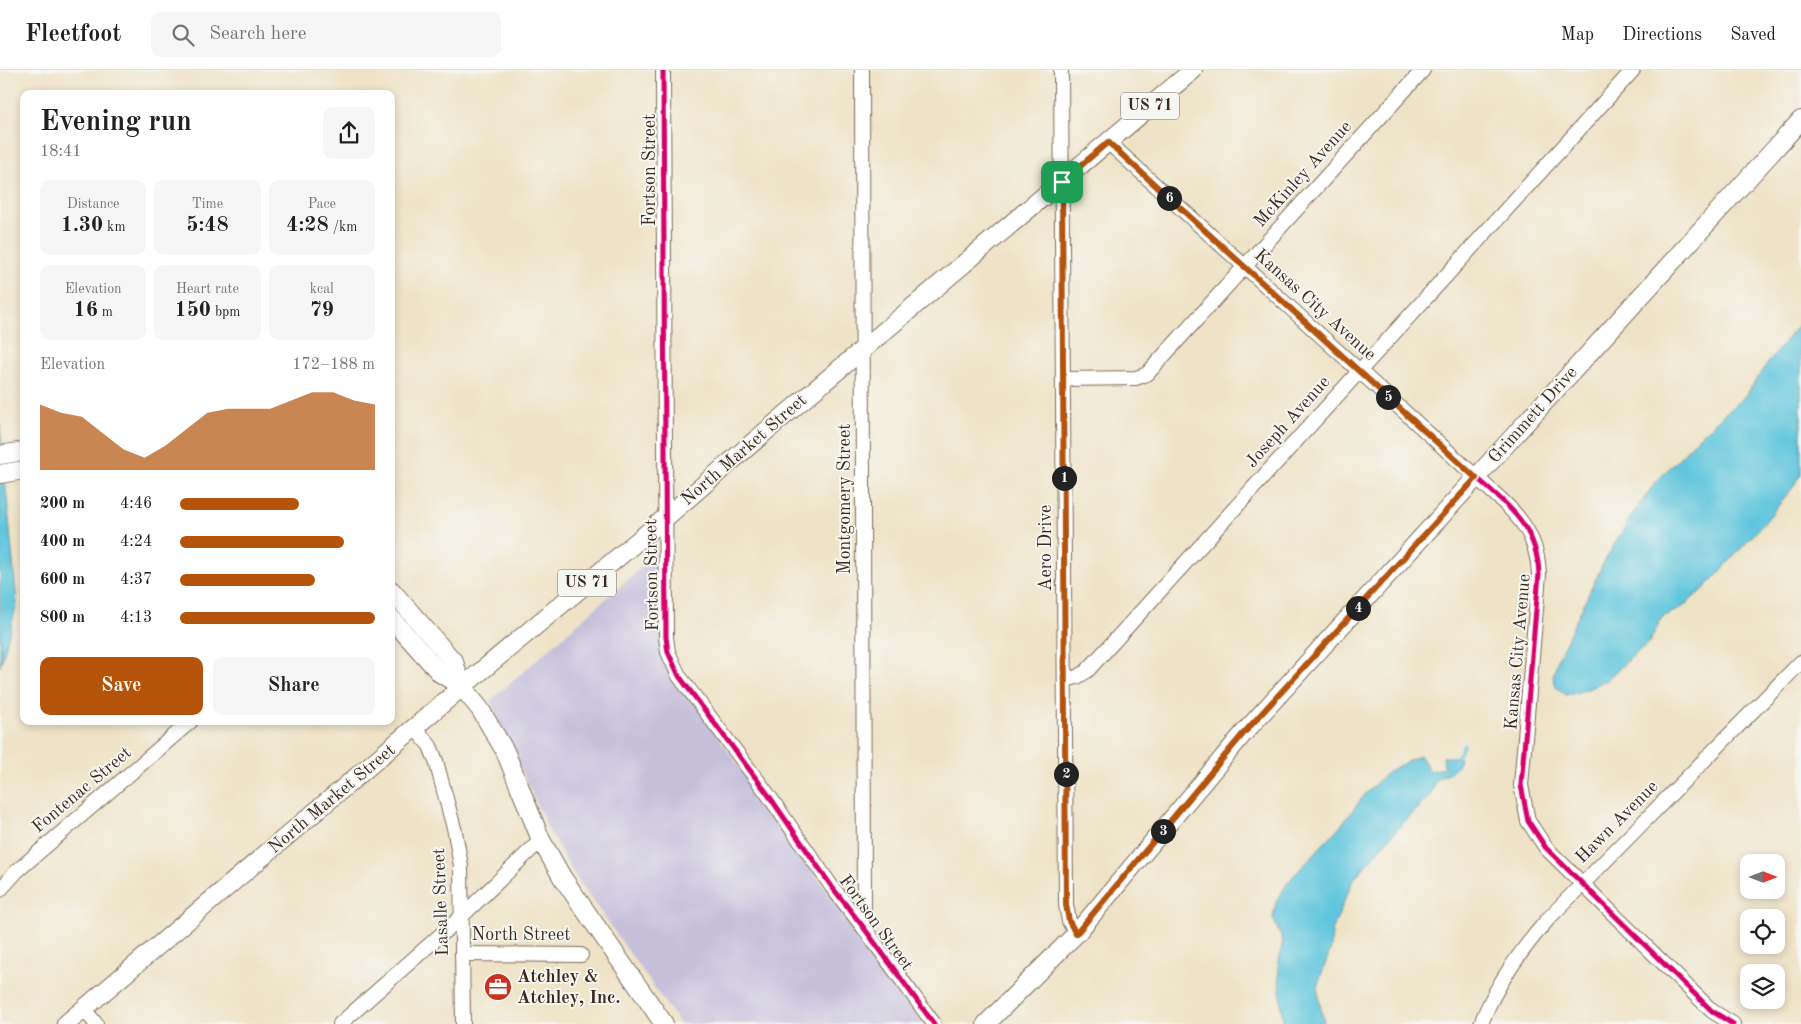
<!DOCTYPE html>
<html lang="en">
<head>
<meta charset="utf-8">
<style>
	:root { --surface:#fff; --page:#f6f6f6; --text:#202124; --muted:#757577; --line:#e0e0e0; --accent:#b45309 }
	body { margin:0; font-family:"Old Standard TT",serif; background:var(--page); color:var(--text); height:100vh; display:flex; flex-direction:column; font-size:19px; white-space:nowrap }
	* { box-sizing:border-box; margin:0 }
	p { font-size:16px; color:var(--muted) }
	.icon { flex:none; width:28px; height:28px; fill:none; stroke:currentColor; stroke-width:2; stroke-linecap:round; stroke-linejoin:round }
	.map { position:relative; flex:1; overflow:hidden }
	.details { position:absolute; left:20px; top:20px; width:375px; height:635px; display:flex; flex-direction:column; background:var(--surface); border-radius:10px; box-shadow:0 2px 8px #0003 }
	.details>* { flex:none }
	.needle { width:32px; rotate:90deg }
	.controls { position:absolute; left:1740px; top:784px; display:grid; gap:10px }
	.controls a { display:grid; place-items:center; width:45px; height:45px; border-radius:10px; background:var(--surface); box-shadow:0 2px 8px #0003; font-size:25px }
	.pin { position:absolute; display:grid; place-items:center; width:42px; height:42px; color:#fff; margin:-21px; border-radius:10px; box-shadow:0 2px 8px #0006 }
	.km { position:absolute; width:25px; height:25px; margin:-12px; border-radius:50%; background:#222; color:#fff; font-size:14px; line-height:25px; text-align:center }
	.round { display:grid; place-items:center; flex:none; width:52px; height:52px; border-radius:10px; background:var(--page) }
	.overview { display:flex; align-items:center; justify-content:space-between; height:85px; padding:0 20px }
	h1 { font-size:28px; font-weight:700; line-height:38px }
	.stats { display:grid; grid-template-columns:repeat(3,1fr); gap:8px; height:85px; padding:5px 20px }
	.stats div { display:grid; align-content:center; border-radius:10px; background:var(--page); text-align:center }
	.stats b { font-size:21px; font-weight:700 }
	.stats small { font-size:14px; font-weight:400 }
	.stats p { font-size:14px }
	.chart { height:140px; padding:10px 20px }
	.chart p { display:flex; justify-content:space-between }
	.chart svg { width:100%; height:90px; margin-top:5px; fill:var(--accent); opacity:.7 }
	.button { display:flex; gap:10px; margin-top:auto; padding:10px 20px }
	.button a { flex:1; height:58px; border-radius:10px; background:var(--accent); color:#fff; font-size:20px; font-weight:700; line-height:58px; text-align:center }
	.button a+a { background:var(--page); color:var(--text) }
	ul { padding:0 20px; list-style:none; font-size:16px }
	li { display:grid; grid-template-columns:80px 60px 1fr; align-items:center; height:38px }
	li i { height:12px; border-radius:6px; background:var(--accent) }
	header { display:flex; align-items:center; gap:30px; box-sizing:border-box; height:70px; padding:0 25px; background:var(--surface); border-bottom:1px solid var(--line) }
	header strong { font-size:24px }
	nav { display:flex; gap:28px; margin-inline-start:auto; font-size:18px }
	.search { width:350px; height:45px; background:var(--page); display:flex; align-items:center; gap:12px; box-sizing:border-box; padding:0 18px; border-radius:10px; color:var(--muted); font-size:19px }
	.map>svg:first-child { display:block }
</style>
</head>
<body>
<header>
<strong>Fleetfoot</strong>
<div class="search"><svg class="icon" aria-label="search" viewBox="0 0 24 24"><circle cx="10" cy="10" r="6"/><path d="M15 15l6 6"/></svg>Search here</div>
<nav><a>Map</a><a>Directions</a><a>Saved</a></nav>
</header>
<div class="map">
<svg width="1801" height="954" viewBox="0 0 1801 954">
	<rect width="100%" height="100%" fill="#f6f6f2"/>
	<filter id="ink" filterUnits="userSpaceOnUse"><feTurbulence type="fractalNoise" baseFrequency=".02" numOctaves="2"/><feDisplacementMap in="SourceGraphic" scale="10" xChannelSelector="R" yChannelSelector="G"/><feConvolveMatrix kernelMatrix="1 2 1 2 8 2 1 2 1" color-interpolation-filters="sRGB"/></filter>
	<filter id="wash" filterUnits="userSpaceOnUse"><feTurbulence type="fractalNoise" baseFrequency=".0096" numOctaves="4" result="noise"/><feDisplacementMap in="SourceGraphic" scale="20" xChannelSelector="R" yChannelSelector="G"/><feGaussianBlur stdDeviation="1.12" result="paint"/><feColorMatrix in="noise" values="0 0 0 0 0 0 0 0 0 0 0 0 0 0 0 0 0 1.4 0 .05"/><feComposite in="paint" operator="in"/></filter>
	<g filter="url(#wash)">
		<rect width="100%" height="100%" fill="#eee3c6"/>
		<path fill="#c6c0da" d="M 660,481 L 664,573 L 722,672 L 801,785 L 923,954 L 680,954 L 575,806 L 548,759 L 490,631 Z"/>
		<g fill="#60c6dd" stroke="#4e787e">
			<path d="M 1801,251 L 1801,404 L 1791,420 L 1765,452 L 1708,515 L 1680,539 L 1662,547 L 1650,571 L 1606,610 L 1586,620 L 1566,625 L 1556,617 L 1553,606 L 1558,588 L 1603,494 L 1630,448 L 1655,413 L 1702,364 L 1746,325 L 1771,289 Z"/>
			<path d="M 0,355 L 17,534 L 0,597 Z"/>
			<path d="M 1420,685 L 1430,701 L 1444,698 L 1443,687 L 1454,687 L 1460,689 C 1457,702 1447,704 1436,709 L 1431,724 L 1381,777 L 1353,810 L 1332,861 L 1331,878 L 1317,917 L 1324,954 L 1283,954 L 1278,896 L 1283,871 L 1273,848 L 1276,832 L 1288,812 L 1342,754 L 1367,722 L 1389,701 Z"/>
		</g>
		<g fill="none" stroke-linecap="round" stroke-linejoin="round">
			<path stroke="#60c6dd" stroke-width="3" d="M 1455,691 L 1464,674"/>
		</g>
	</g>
	<g filter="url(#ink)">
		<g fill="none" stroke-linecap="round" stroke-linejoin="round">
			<defs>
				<g id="minor">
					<path d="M 663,0 L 666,567 L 668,582 L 679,606 L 767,723 L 832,817 L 864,858 L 934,954"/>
					<path d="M 862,0 L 864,858"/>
					<path d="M 1061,0 L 1066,835 L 1069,851 L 1076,864"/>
					<path d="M 1108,72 L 1476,407 C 1509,437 1537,456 1539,504 L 1521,715 L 1528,751 L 1546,778 L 1712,941 L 1733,954"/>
					<path d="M 1064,309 L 1136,308 L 1147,304 L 1423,0"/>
					<path d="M 1065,610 L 1077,607 L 1087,601 L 1633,0"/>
					<path d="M 415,658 L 430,676 L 436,691 L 455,762 L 461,796 L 463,954"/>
					<path d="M 0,820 L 17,801 L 191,651"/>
					<path d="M 462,884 L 581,885"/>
					<path d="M 84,939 L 96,954"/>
					<path d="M 340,954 L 462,846 L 541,770"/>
					<path d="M 1481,954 C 1495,915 1522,879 1549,848 L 1801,592"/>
				</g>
				<g id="major">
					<path d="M 0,385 L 24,381"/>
					<path d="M 0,404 L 24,400"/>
					<path d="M 391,520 L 454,592 L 462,617 L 480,639 L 505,681 L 541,770 L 562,807 L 664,954"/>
					<path d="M 391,548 L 440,603 L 462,617"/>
					<path d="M 66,954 L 462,617 L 664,449 L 765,362 L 1193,0"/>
					<path d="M 986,954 L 1076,864 L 1243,664 L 1801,50"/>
				</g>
			</defs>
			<use href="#minor" stroke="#7a6b59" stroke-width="16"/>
			<use href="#major" stroke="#7a6b59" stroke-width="20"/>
			<use href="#minor" stroke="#fff" stroke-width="14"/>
			<use href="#major" stroke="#fff" stroke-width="18"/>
			<defs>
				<g id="cycleway">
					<path d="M 663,0 L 666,567 L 668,582 L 679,606 L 767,723 L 832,817 L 864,858 L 934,954"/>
					<path d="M 1108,72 L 1476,407 C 1509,437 1537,456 1539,504 L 1521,715 L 1528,751 L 1546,778 L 1712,941 L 1733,954"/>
				</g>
			</defs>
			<use href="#cycleway" stroke="#f6f6f2" stroke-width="8"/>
			<use href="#cycleway" stroke="#d6006c" stroke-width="5"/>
		</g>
	</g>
	<g fill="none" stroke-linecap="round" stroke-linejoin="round" filter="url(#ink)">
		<defs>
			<path id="route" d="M 1108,72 L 1476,408 L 1243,664 L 1076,864 L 1069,851 L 1066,835 L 1062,112 Z"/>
		</defs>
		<use href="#route" stroke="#fff" stroke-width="10"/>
		<use href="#route" stroke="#b45309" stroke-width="6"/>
	</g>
	<defs>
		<symbol id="office-disc" viewBox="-11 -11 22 22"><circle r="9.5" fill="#c8321e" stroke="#f6f6f2"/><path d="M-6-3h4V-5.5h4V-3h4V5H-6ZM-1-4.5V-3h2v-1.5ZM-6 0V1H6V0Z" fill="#fff"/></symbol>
	</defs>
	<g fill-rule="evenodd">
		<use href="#office-disc" x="482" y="901" width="32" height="32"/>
	</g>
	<g text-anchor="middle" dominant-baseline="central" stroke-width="4" stroke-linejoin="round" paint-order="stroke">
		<g fill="#f6f6f2" stroke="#73675e" stroke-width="1">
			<rect x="1121" y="22.5" width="58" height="27" rx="4"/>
			<rect x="558" y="499.5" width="58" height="27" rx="4"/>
		</g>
		<g font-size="16" font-weight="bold" fill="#3b2a1e">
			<text x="1150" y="36">US 71</text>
			<text x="587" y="513">US 71</text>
		</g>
		<g font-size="18" fill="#3b2a1e" stroke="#f6f6f2">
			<text transform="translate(650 100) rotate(-90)">Fortson Street</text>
			<text transform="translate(1303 104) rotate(-48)">McKinley Avenue</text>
			<text transform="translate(1315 235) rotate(42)">Kansas City Avenue</text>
			<text transform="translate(1533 345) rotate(-48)">Grimmett Drive</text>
			<text transform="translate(1288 352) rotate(-48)">Joseph Avenue</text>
			<text transform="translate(744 380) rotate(-41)">North Market Street</text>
			<text transform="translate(845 429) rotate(-90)">Montgomery Street</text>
			<text transform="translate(1046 478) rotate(-90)">Aero Drive</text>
			<text transform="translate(652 505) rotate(-91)">Fortson Street</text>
			<text transform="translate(1518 582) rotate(-85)">Kansas City Avenue</text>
			<text transform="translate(82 720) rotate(-40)">Fontenac Street</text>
			<text transform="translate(332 729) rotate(-40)">North Market Street</text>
			<text transform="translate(1617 752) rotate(-45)">Hawn Avenue</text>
			<text transform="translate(441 832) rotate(-92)">Lasalle Street</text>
			<text transform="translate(876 853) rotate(54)">Fortson Street</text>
			<text x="521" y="865">North Street</text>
		</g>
		<g font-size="18" font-weight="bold" fill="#3b2a1e" stroke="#f6f6f2" text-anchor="start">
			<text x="517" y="907">Atchley &amp;<tspan x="517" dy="21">Atchley, Inc.</tspan></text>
		</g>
	</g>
</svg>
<div class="controls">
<a><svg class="needle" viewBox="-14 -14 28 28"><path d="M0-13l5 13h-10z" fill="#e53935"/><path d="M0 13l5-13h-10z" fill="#757577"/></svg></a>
<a><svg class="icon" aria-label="locate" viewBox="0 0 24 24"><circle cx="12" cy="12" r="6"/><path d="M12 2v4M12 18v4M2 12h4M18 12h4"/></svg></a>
<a><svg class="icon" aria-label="layers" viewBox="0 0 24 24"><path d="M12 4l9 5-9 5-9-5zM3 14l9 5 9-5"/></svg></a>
</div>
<div class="pin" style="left:1062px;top:112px;background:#1e9e55"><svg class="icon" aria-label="arrive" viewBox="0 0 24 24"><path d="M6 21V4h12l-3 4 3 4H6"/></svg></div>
<b class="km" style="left:1064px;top:408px">1</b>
<b class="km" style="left:1066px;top:704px">2</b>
<b class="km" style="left:1163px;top:761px">3</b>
<b class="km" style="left:1358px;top:538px">4</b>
<b class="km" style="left:1388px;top:327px">5</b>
<b class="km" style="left:1169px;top:128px">6</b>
<section class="details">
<div class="overview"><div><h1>Evening run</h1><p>18:41</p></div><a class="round"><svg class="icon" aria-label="share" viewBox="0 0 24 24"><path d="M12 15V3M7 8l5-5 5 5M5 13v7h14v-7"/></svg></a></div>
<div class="stats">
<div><p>Distance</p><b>1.30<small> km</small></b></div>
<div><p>Time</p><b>5:48</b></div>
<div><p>Pace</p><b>4:28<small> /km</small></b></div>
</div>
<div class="stats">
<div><p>Elevation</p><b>16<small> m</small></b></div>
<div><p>Heart rate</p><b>150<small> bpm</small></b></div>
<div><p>kcal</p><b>79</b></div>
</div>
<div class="chart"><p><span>Elevation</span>172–188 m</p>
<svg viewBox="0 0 160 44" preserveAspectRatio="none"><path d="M0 44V12L10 16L20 18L30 26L40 34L50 38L60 32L70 24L80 16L90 14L100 14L110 14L120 10L130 6L140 6L150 10L160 12V44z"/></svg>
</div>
<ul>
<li><b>200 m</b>4:46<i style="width:61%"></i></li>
<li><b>400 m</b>4:24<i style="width:84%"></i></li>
<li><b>600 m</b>4:37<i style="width:69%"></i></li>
<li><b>800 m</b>4:13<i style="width:100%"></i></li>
</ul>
<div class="button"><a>Save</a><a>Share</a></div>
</section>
</div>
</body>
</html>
